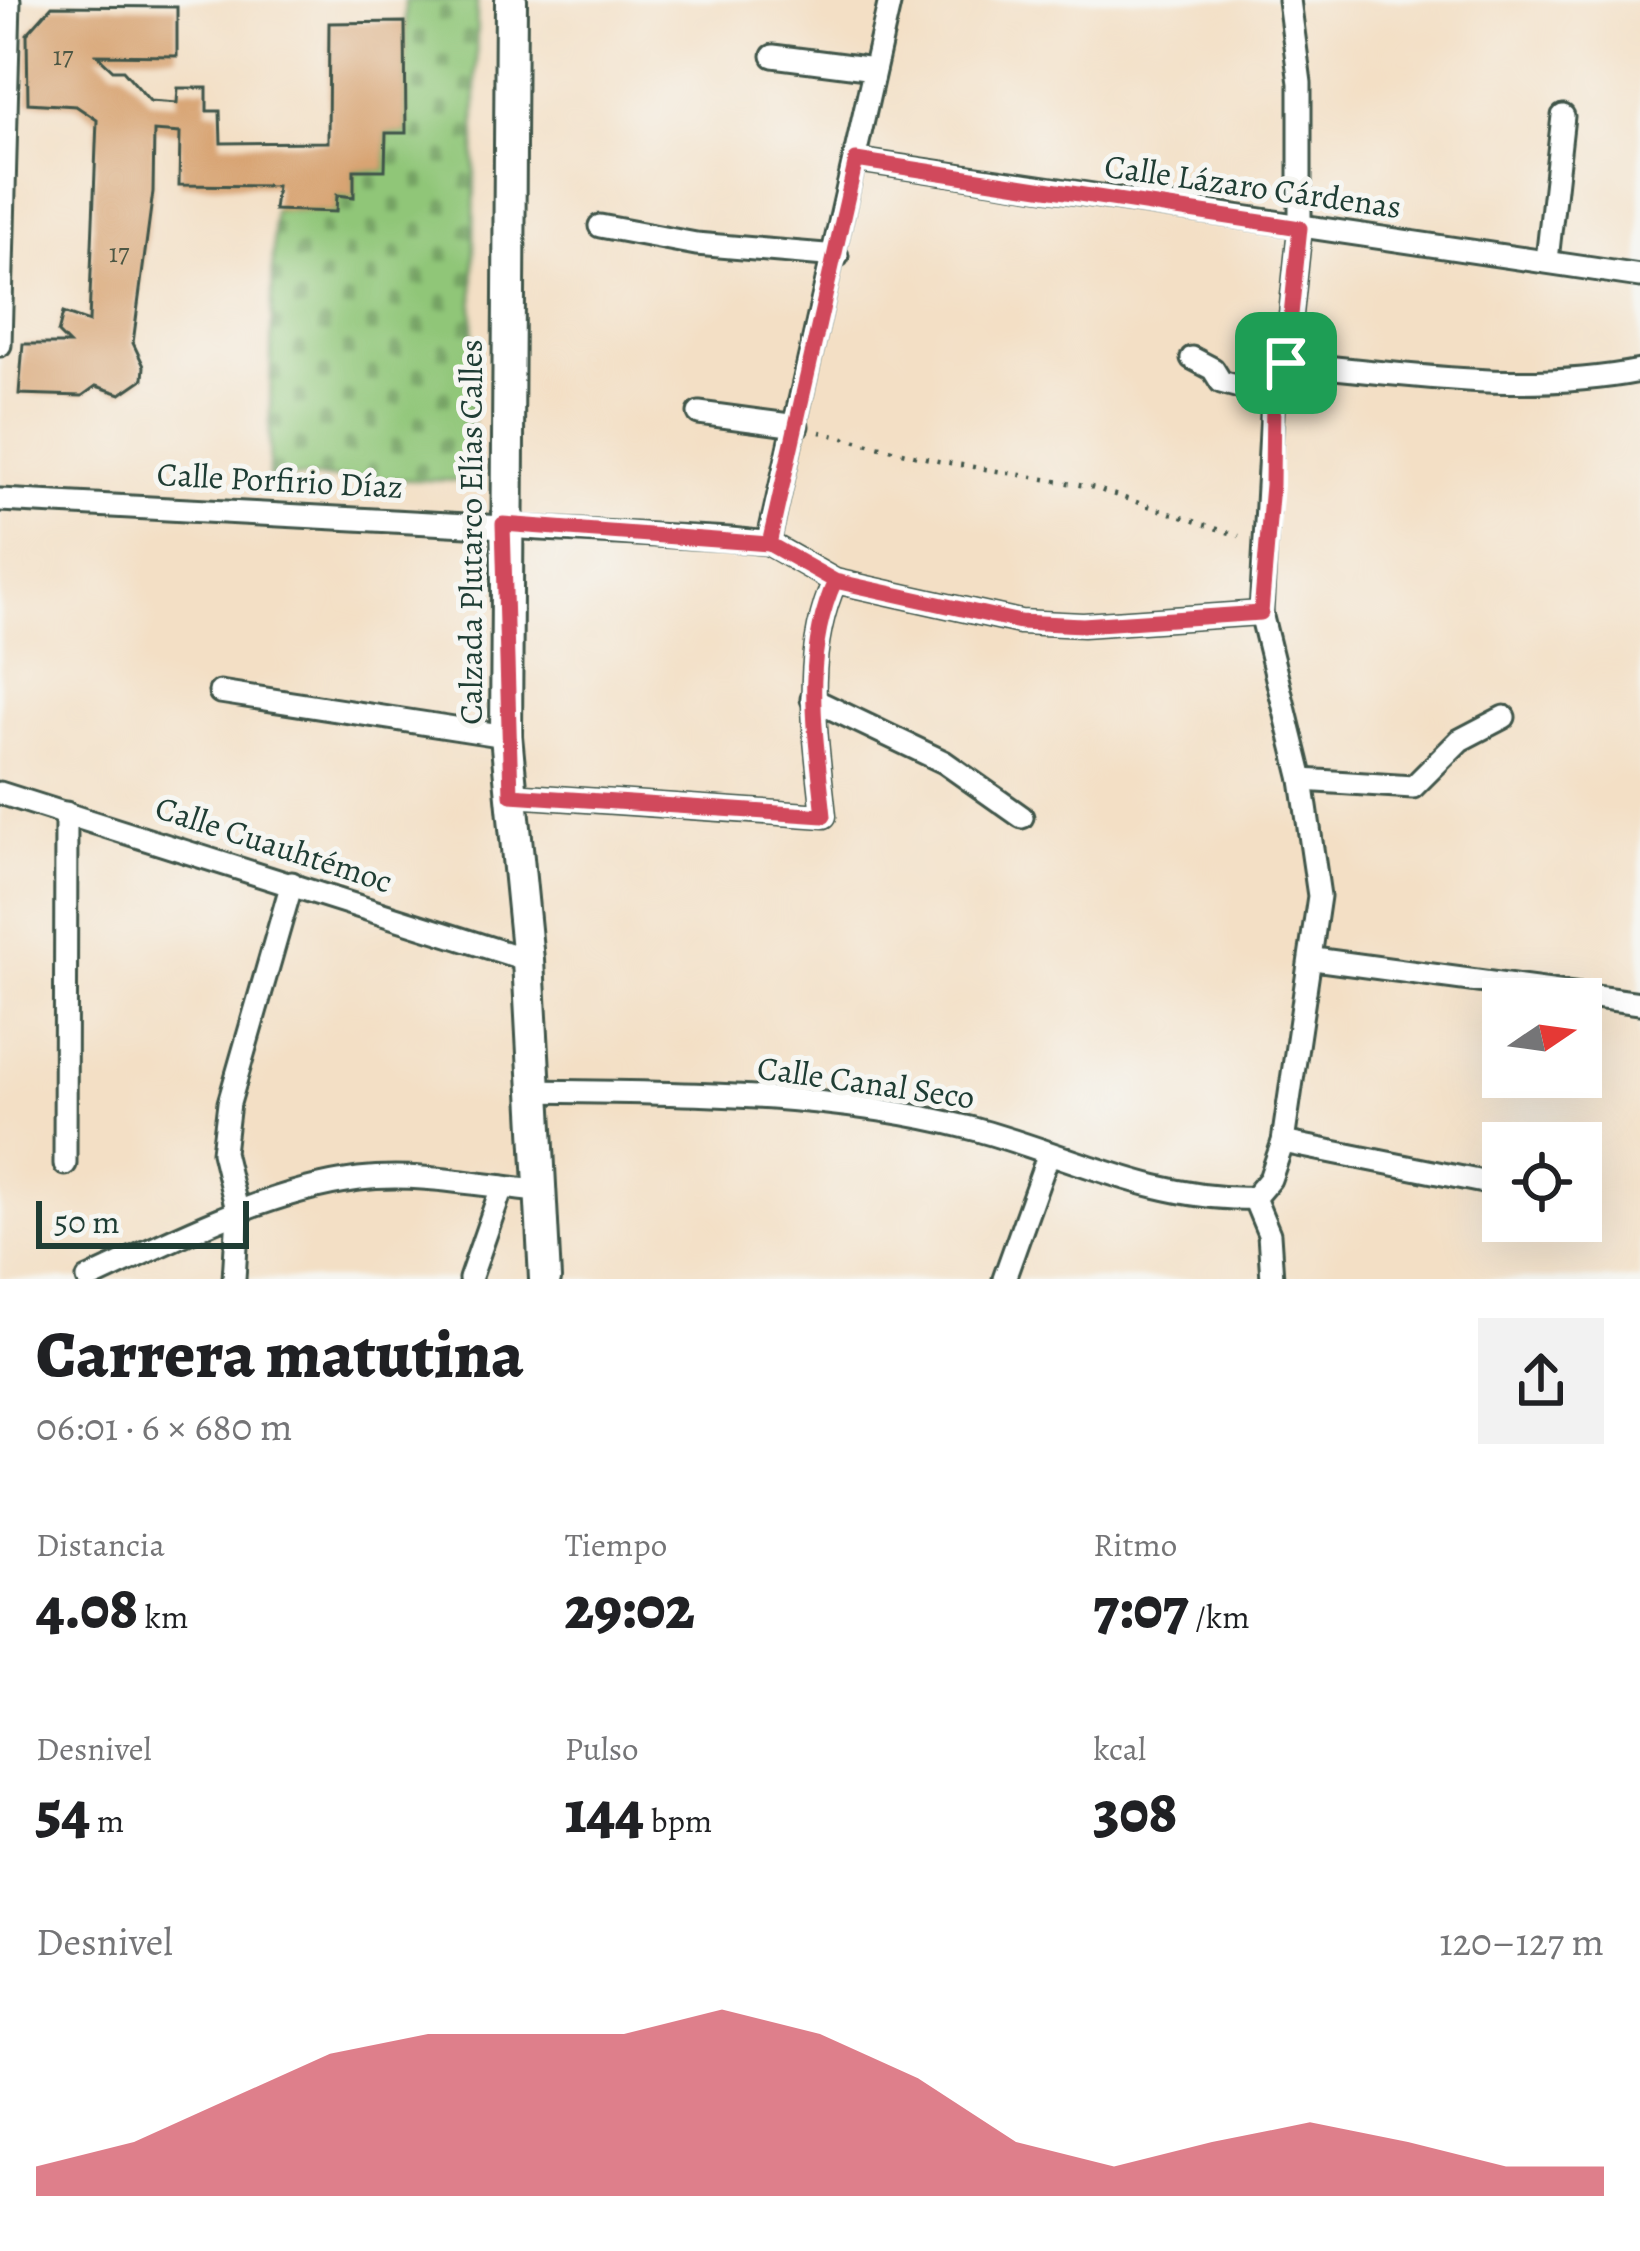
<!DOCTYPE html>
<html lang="es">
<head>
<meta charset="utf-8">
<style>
	:root { --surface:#fff; --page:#f2f2f2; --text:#202124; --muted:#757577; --accent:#d1495b }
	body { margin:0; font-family:Alegreya,serif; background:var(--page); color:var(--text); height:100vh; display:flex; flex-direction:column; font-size:45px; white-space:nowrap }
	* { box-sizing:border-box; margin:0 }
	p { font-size:39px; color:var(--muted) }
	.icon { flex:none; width:66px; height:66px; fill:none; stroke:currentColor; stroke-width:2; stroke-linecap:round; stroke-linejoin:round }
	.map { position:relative; height:1279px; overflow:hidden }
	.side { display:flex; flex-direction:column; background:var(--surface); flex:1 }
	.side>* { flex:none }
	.needle { width:78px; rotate:77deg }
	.controls { position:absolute; left:1482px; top:978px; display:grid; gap:24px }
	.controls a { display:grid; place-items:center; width:120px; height:120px; border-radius:0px; background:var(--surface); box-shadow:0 12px 48px #0002; font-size:60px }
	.scale { position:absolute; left:36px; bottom:30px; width:213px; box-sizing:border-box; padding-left:12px; border:6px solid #1f3d34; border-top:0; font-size:33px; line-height:42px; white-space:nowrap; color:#1f3d34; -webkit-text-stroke:9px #f6f6f2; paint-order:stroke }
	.pin { position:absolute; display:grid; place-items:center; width:102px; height:102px; color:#fff; margin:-51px; border-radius:24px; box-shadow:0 6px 18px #0006 }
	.round { display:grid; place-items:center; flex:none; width:126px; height:126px; border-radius:0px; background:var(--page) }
	.headline { display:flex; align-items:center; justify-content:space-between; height:204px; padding:0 36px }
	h1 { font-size:66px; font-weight:800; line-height:90px }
	.metrics { display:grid; grid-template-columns:repeat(3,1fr); gap:18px; height:204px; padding:12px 36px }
	.metrics div { display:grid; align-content:center }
	.metrics b { font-size:60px; font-weight:800 }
	.metrics small { font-size:33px; font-weight:400 }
	.metrics p { font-size:33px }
	.chart { height:336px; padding:24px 36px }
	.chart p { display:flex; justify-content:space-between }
	.chart svg { width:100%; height:216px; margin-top:12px; fill:var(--accent); opacity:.7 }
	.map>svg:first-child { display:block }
</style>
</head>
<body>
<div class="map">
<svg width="1640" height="1279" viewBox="0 0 1640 1279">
	<defs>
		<pattern id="cemetery-stones" width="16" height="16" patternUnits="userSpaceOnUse" patternTransform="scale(3)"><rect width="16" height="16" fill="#90c678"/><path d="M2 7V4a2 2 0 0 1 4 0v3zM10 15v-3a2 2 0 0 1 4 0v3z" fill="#75a263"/></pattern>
	</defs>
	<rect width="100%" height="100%" fill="#f6f6f2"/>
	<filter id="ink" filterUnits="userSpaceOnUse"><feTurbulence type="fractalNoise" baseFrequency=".00833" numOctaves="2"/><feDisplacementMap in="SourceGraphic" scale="24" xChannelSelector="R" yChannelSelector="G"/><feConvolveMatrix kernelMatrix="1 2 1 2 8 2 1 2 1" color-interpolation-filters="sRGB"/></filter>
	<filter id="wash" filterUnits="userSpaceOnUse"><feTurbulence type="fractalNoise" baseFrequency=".004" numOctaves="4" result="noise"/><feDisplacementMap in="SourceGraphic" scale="48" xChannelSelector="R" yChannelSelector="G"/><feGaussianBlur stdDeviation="2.7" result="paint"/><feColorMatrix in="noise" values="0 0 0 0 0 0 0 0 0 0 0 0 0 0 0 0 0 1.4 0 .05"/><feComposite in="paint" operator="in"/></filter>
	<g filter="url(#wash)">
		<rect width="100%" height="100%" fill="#f3dfc5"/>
		<path fill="url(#cemetery-stones)" stroke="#588256" stroke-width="3" d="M 405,0 L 477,0 L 471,481 L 269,477 L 274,210 L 336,212 L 337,195 L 354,196 L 354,170 L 385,170 L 386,133 L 406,133 Z"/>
		<g id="blocks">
			<path fill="#d8a473" d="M 52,6 L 177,7 L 177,56 L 97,55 L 113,70 L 123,70 L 150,101 L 177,103 L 178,88 L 207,88 L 207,111 L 220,111 L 221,143 L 328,142 L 329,23 L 405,22 L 406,133 L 386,133 L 385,170 L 354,170 L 354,197 L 337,195 L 336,212 L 274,210 L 277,186 L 179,185 L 180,133 L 154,131 L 153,192 L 133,343 L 144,366 L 143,379 L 121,394 L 96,386 L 82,396 L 19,394 L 23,344 L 69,344 L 58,333 L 63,313 L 89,322 L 97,120 L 76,106 L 28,103 L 27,34 Z"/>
		</g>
	</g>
	<g filter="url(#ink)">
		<use href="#blocks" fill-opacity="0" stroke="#3f554a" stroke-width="3"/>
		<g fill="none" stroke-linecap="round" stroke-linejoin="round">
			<defs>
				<g id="minor">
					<path d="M 773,56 L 874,69"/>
					<path d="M 856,160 L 1640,276"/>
					<path d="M 600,226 L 696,244 L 837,256"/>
					<path d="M 1547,260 L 1563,116"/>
					<path d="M 0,345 L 9,0"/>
					<path d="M 1192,358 L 1213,369 L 1221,382 L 1273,396"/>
					<path d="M 1286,363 C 1404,374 1522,394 1640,371"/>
					<path d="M 699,413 L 797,426"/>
					<path d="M 0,500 L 730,539 L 768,543 L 835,581 L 1020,622 L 1083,625 L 1261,613"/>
					<path d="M 768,543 L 890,0"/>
					<path d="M 220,692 L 506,736"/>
					<path d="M 812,699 L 944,762 L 1022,817"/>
					<path d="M 1302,780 L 1413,787 L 1460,740 L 1504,717"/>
					<path d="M 0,793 L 528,960"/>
					<path d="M 511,795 L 824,816 C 816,736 801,656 835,581"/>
					<path d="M 1314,959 L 1640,1003"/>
					<path d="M 531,1091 C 676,1093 828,1092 970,1128 C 1063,1152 1156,1202 1254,1198"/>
					<path d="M 1283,1142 L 1493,1184"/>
					<path d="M 65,1164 L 66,813"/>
					<path d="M 88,1279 C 173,1240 265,1191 359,1179 C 417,1172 479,1185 536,1191"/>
					<path d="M 234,1279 L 238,1214 L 223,1152 L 229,1103 L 292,883"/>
					<path d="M 470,1279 L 502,1187"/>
					<path d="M 1004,1279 L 1048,1156"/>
					<path d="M 1272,1279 L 1269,1234 L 1254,1198 L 1270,1179 L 1283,1142 L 1319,896 L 1302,780 L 1261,613 L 1273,396 L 1286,363 L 1300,228 L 1300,83 L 1289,0"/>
				</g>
				<path id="secondary" d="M 511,0 L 506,736 L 528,960 L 545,1279"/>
			</defs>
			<use href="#minor" stroke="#3f554a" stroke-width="27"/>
			<use href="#secondary" stroke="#3f554a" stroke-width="36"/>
			<path stroke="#3f554a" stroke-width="4.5" stroke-dasharray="3 9" stroke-linecap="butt" d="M 820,432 L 938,461 L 1091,487 L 1239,536"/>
			<use href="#minor" stroke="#fff" stroke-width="21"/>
			<use href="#secondary" stroke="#fff" stroke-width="30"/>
		</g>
	</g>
	<g fill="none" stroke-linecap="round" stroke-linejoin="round" filter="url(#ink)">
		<defs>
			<path id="route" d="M 1286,363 L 1273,396 L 1272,485 L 1261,613 L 1083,625 L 1020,622 L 835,581 L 769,544 L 503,524 L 511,795 L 824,816 C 816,736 801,656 835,581 L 769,544 L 856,160 L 1300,228 L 1286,363"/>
		</defs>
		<use href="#route" stroke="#fff" stroke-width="24"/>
		<use href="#route" stroke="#d1495b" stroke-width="15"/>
	</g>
	<g text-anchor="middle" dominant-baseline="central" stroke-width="10" stroke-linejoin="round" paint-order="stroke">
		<g font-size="27" fill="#4d5744">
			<text x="63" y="56">17</text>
			<text x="119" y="253">17</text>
		</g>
		<g font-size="33" fill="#1f3d34" stroke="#f6f6f2">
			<text transform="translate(1253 186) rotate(8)">Calle Lázaro Cárdenas</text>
			<text transform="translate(280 480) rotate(3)">Calle Porfirio Díaz</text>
			<text transform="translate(470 532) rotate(-90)">Calzada Plutarco Elías Calles</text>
			<text transform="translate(274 844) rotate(18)">Calle Cuauhtémoc</text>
			<text transform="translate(866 1082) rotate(8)">Calle Canal Seco</text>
		</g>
	</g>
</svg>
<div class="controls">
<a><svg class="needle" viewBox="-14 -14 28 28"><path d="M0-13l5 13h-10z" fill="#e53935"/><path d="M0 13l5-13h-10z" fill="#757577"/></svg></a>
<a><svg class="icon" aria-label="locate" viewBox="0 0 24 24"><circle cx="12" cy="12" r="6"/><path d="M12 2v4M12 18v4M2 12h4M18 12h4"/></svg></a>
</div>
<div class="scale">50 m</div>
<div class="pin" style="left:1286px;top:363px;background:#1e9e55"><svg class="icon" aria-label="arrive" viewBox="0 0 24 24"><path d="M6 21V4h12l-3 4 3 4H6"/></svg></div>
</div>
<section class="side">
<div class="headline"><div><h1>Carrera matutina</h1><p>06:01 · 6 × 680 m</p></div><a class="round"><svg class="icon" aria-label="share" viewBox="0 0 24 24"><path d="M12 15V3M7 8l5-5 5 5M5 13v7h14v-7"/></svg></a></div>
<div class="metrics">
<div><p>Distancia</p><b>4.08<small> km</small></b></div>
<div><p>Tiempo</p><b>29:02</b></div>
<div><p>Ritmo</p><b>7:07<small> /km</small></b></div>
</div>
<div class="metrics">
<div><p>Desnivel</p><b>54<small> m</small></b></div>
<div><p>Pulso</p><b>144<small> bpm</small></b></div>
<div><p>kcal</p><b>308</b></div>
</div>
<div class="chart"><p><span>Desnivel</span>120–127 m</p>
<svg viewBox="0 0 160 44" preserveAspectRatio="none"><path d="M0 44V38L10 33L20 24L30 15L40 11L50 11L60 11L70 6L80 11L90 20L100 33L110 38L120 33L130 29L140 33L150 38L160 38V44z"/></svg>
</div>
</section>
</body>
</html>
